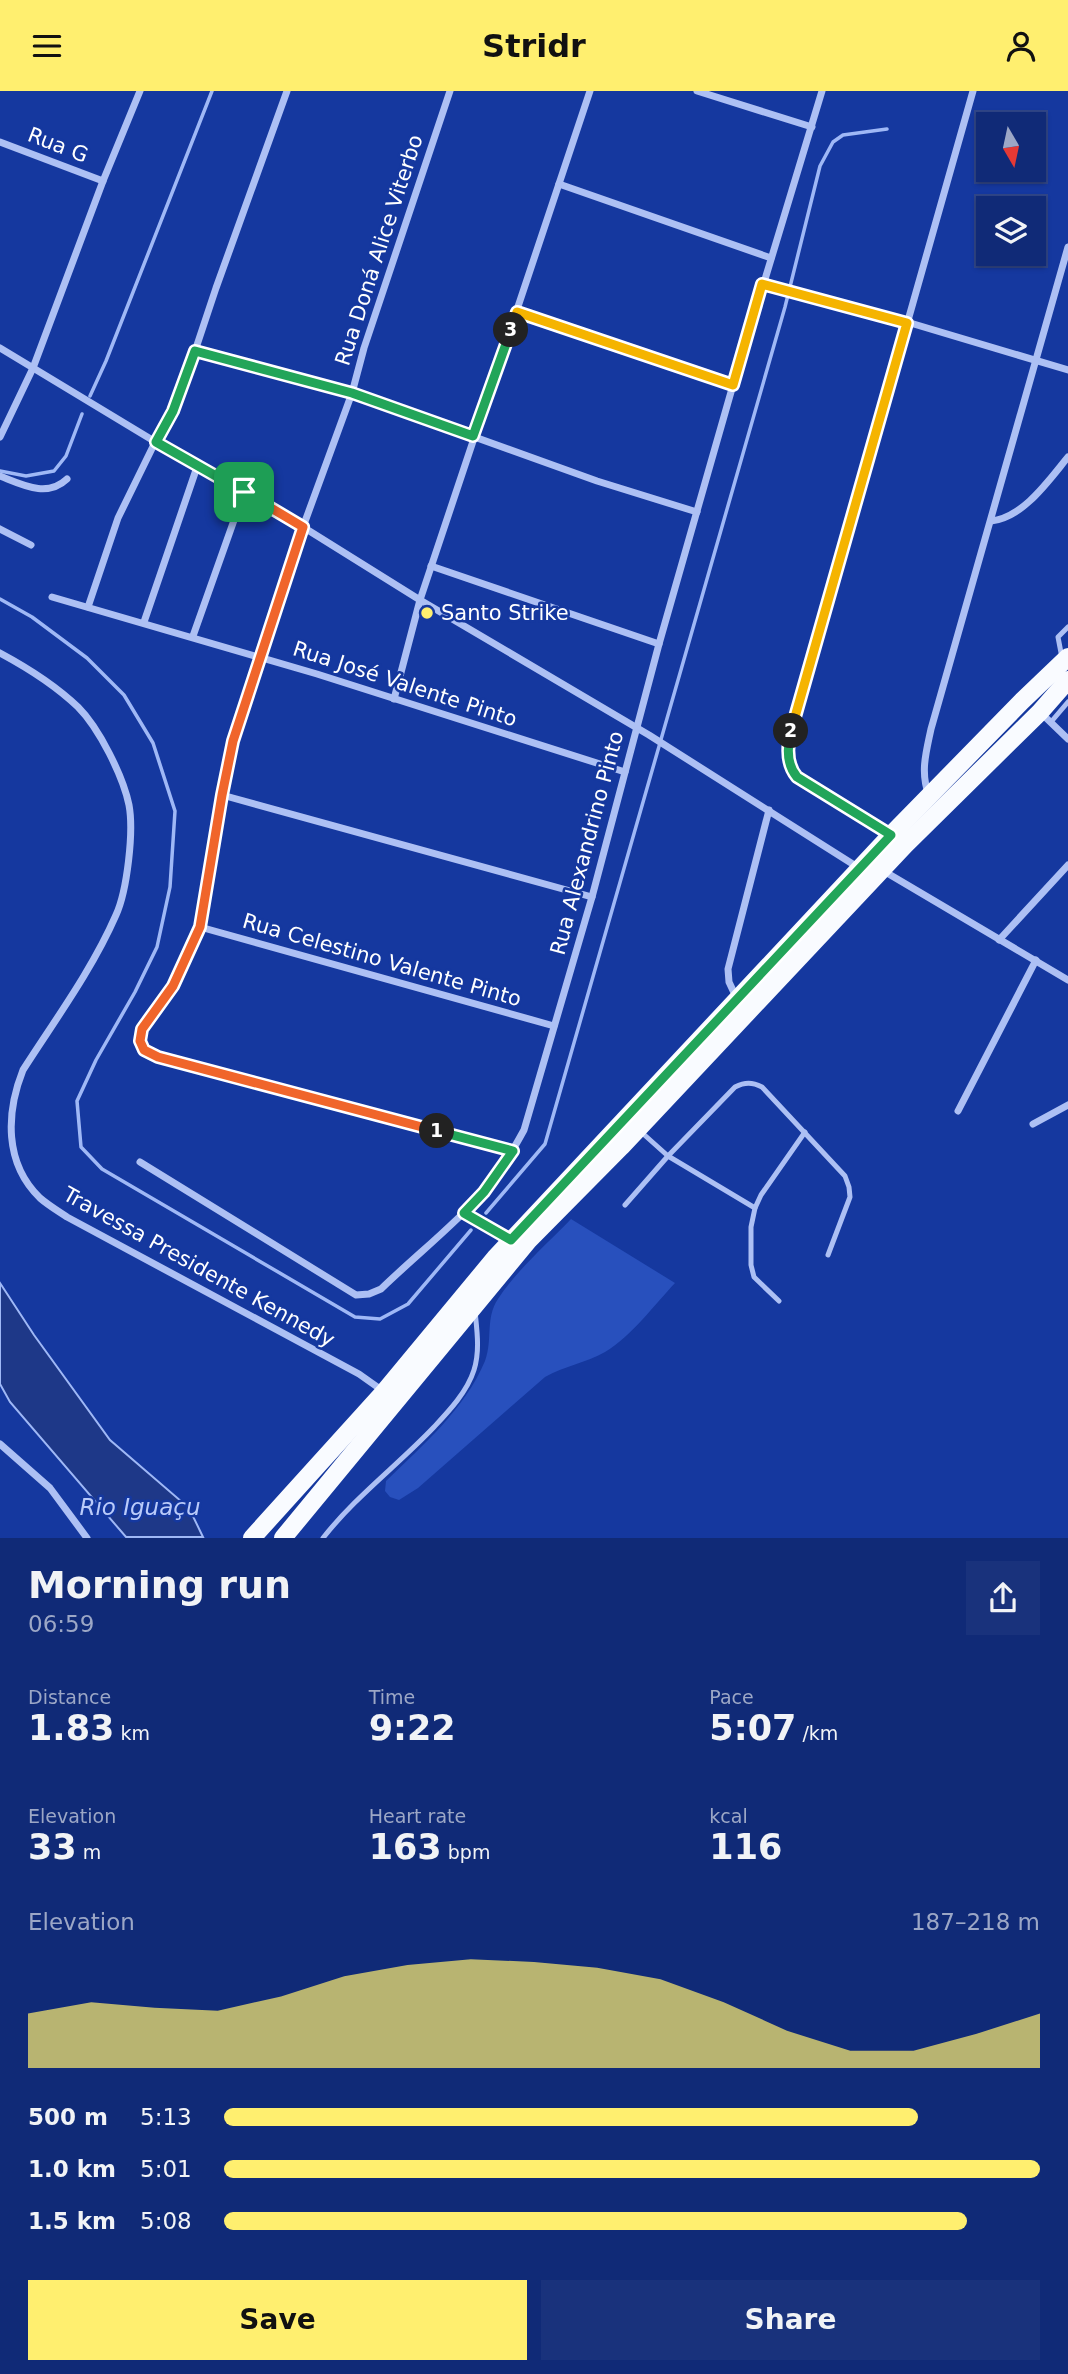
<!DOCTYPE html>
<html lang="en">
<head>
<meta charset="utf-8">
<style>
	:root { --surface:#102a77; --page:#19327c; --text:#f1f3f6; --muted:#9ca7c6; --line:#304689; --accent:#ffef6f }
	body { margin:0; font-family:"DejaVu Sans",sans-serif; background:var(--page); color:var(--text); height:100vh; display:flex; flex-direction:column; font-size:26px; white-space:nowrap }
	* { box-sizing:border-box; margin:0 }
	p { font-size:23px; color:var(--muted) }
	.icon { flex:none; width:38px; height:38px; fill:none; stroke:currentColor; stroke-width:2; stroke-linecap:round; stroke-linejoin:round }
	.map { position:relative; height:1447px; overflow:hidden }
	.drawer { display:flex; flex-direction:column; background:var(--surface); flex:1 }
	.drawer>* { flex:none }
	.needle { width:46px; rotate:171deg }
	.tools { position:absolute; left:976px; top:21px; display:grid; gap:14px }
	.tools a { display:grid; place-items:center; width:70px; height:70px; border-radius:0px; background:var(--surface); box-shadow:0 2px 5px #0004,0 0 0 2px var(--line); font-size:35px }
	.pin { position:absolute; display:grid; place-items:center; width:60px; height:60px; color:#fff; margin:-30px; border-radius:14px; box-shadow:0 4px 10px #0006 }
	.km { position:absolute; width:35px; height:35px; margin:-18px; border-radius:50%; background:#222; color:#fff; font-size:19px; line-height:35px; text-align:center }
	.round { display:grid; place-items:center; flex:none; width:74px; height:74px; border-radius:0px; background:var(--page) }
	.headline { display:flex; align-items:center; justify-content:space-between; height:119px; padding:0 28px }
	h1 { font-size:38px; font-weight:700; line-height:52px }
	.stats { display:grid; grid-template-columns:repeat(3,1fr); gap:10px; height:119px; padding:7px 28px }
	.stats div { display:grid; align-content:center }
	.stats b { font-size:35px; font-weight:700 }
	.stats small { font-size:19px; font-weight:400 }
	.stats p { font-size:19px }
	.chart { height:196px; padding:14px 28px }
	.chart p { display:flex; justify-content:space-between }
	.chart svg { width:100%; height:126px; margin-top:7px; fill:var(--accent); opacity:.7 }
	.primary-button { display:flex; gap:14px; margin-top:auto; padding:14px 28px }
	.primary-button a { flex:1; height:80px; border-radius:0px; background:var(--accent); color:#111; font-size:28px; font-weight:700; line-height:80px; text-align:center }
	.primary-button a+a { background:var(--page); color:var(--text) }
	ul { padding:0 28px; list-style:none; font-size:23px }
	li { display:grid; grid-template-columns:112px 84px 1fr; align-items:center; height:52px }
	li i { height:18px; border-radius:9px; background:var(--accent) }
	header { display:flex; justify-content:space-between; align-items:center; height:91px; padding:0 28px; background:var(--accent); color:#111; font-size:32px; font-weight:700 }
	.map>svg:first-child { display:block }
</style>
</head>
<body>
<header><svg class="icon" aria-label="menu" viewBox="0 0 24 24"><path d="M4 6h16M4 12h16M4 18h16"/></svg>Stridr<svg class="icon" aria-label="person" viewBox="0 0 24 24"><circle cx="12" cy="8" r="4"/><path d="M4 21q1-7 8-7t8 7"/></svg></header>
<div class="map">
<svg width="1068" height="1447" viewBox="0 0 1068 1447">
	<rect width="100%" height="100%" fill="#15389f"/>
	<path fill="#2850bd" d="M 571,1128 L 675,1192 C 655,1213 631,1246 605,1261 C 586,1272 564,1275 545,1286 L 418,1397 L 399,1409 L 390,1406 L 385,1400 L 386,1390 C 422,1355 465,1318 485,1270 C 493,1249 485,1227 498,1208 C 515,1181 548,1152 571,1128 Z"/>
	<path fill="#1e3888" stroke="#9fb8f6" stroke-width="2" d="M 0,1192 L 34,1244 L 110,1349 L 189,1417 L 203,1446 L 126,1446 L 10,1311 L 0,1293 Z"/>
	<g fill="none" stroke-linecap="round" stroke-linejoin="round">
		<g stroke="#9fb8f6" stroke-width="3.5">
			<path d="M 90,305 L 106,270 L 212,0"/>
			<path d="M 0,380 L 26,385 L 54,380 L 66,365 L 82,323"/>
			<path d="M 0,508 L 32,526 L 87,567 L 124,604 L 153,652 L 175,720 L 170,796 L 157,856 L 135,901 L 96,969 L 77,1010 L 81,1056 L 102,1078 L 355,1226 L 380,1228 L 408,1213 L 471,1139"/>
			<path d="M 486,1122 L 545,1053 L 785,216 L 820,75 L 833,51 L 843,44 L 887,38"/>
		</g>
		<g stroke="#adc0f4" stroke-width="5">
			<path d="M 1062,567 L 1058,546 L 1068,536"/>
			<path d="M 1051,631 L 1068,611"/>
			<path d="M 640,1040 L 668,1065 L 755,1117"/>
			<path d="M 625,1114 L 668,1065 L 735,996 C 745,991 752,991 762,996 L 845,1085 L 849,1096 L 850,1106 L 828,1164"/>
			<path d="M 779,1210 L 754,1186 L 751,1174 L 751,1136 L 755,1117 L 761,1104 L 805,1041"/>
			<path d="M 323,1447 C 355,1406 398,1374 434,1336 C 449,1320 467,1301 474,1279 C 480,1260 477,1240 475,1220"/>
		</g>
		<g stroke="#adc0f4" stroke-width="7">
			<path d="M 450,0 L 364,257 L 352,302 L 303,436 L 233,650 L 222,704 L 200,836 L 173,895 L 142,938 L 140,950 L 144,959 L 158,966 L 513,1060"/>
			<path d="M 697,0 L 812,36"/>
			<path d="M 0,51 L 103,90"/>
			<path d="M 559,93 L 771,167"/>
			<path d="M 762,193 L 907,231 L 1068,279"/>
			<path d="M 517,221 L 733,294"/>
			<path d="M 0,257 L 197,376 L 303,436 L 420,509 L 649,644 L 859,777"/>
			<path d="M 195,260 L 352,302 L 597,390 L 697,421"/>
			<path d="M 0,346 L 33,277 L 103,90 L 140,0"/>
			<path d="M 0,385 C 23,394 47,407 67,388"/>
			<path d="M 991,430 C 1023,427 1049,389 1068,366"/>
			<path d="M 0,438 L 31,454"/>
			<path d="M 431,475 L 659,553"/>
			<path d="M 52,506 L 317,583 L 625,681"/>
			<path d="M 88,516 L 118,427 L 185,290 L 216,197 L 287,0"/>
			<path d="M 144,531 L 197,376"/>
			<path d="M 193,545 L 244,401"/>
			<path d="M 0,562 C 28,577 55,594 78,616 C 99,637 123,685 129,714 C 134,741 127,800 116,824 C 92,879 55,929 23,979 C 6,1022 4,1072 40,1107 C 48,1114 58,1120 67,1126 L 359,1283 L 383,1300"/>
			<path d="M 394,608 L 420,509 L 590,0"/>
			<path d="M 1041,622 L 1068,648"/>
			<path d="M 222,704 L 592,806"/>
			<path d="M 929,705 C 920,681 926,662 931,638 L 1068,156"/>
			<path d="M 890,744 L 799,688 L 791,677 L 788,653 L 973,0"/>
			<path d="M 882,779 L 1068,889"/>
			<path d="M 200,836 L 554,935"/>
			<path d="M 999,849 L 1068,774"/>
			<path d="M 737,908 L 729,891 L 728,878 L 769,719"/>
			<path d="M 958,1020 L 1036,869"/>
			<path d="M 1033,1033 L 1068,1014"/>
			<path d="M 140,1071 L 356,1204 L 369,1203 L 381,1198 C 414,1166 452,1136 483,1102 C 499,1083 512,1061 524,1039 L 592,806 L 659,553 L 733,294 L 822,0"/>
			<path d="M 464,1122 L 510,1149"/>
			<path d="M 0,1353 L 50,1397 L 87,1447"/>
		</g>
		<g stroke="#f9fbff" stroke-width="18">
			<path d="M 252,1447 L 384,1301 L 495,1167 L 891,744 L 1022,610 L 1068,566"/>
			<path d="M 283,1447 L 528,1150 L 621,1056 L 905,754 L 1040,621 L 1068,589"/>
		</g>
	</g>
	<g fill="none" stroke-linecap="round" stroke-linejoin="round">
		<defs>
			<path id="split-1" d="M 244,401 L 303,436 L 233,650 L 222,704 L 200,836 L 173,895 L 142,938 L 140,950 L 144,959 L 158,966 L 437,1040"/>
			<path id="split-2" d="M 437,1040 L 513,1060 L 484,1101 L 464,1122 L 511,1149 L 891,744 L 797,686 C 786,673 787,656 791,640"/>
			<path id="split-3" d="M 511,239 L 517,221 L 733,294 L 762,193 L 907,232 L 791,640"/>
			<path id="split-4" d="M 244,401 L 156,351 L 173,320 L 195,260 L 352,302 L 473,345 L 511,239"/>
		</defs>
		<use href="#split-1" stroke="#fff" stroke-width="14"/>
		<use href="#split-2" stroke="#fff" stroke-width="14"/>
		<use href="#split-3" stroke="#fff" stroke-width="14"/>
		<use href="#split-4" stroke="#fff" stroke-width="14"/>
		<use href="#split-1" stroke="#f0652b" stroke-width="9"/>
		<use href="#split-2" stroke="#22a559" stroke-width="9"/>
		<use href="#split-3" stroke="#f5b400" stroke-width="9"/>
		<use href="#split-4" stroke="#22a559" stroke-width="9"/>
	</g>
	<circle fill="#ffef6f" stroke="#15389f" stroke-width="2.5" cx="427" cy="522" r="7"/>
	<g text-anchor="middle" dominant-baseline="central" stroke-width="5" stroke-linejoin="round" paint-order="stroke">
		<g font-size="21" fill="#fff" stroke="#15389f">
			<text transform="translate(58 54) rotate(21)">Rua G</text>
			<text transform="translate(379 159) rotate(-72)">Rua Doná Alice Viterbo</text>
			<text transform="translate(405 593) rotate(18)">Rua José Valente Pinto</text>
			<text transform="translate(587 752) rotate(-75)">Rua Alexandrino Pinto</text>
			<text transform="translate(382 869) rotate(16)">Rua Celestino Valente Pinto</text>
			<text transform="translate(199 1176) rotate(29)">Travessa Presidente Kennedy</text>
		</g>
		<g font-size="21" fill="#fff" stroke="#15389f" text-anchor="start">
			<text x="441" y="522">Santo Strike</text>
		</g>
		<g font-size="23" font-style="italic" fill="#bacbfa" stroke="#15389f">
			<text x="140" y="1416">Rio Iguaçu</text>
		</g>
	</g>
</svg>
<div class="tools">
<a><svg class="needle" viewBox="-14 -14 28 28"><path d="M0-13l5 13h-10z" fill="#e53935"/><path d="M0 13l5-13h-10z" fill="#9ca7c6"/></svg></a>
<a><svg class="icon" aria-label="layers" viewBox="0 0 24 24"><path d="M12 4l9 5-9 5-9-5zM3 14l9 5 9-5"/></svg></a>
</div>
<div class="pin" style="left:244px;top:401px;background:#1e9e55"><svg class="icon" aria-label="arrive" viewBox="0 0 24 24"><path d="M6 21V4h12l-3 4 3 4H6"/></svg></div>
<b class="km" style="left:437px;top:1040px">1</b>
<b class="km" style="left:791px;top:640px">2</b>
<b class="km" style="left:511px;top:239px">3</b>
</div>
<section class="drawer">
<div class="headline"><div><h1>Morning run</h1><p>06:59</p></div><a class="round"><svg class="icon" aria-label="share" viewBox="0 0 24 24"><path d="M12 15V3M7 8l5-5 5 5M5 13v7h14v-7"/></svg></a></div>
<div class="stats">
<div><p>Distance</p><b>1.83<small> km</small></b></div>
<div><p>Time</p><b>9:22</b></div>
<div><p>Pace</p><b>5:07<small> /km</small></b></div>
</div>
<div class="stats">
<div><p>Elevation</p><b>33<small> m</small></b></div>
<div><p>Heart rate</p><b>163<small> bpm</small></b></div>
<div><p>kcal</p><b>116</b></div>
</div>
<div class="chart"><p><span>Elevation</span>187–218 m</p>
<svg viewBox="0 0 160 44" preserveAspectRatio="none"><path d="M0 44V25L10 21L20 23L30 24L40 19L50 12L60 8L70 6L80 7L90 9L100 13L110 21L120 31L130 38L140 38L150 32L160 25V44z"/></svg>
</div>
<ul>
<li><b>500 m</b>5:13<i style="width:85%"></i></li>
<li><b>1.0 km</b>5:01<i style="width:100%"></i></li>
<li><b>1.5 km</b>5:08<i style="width:91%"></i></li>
</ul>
<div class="primary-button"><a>Save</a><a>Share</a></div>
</section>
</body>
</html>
